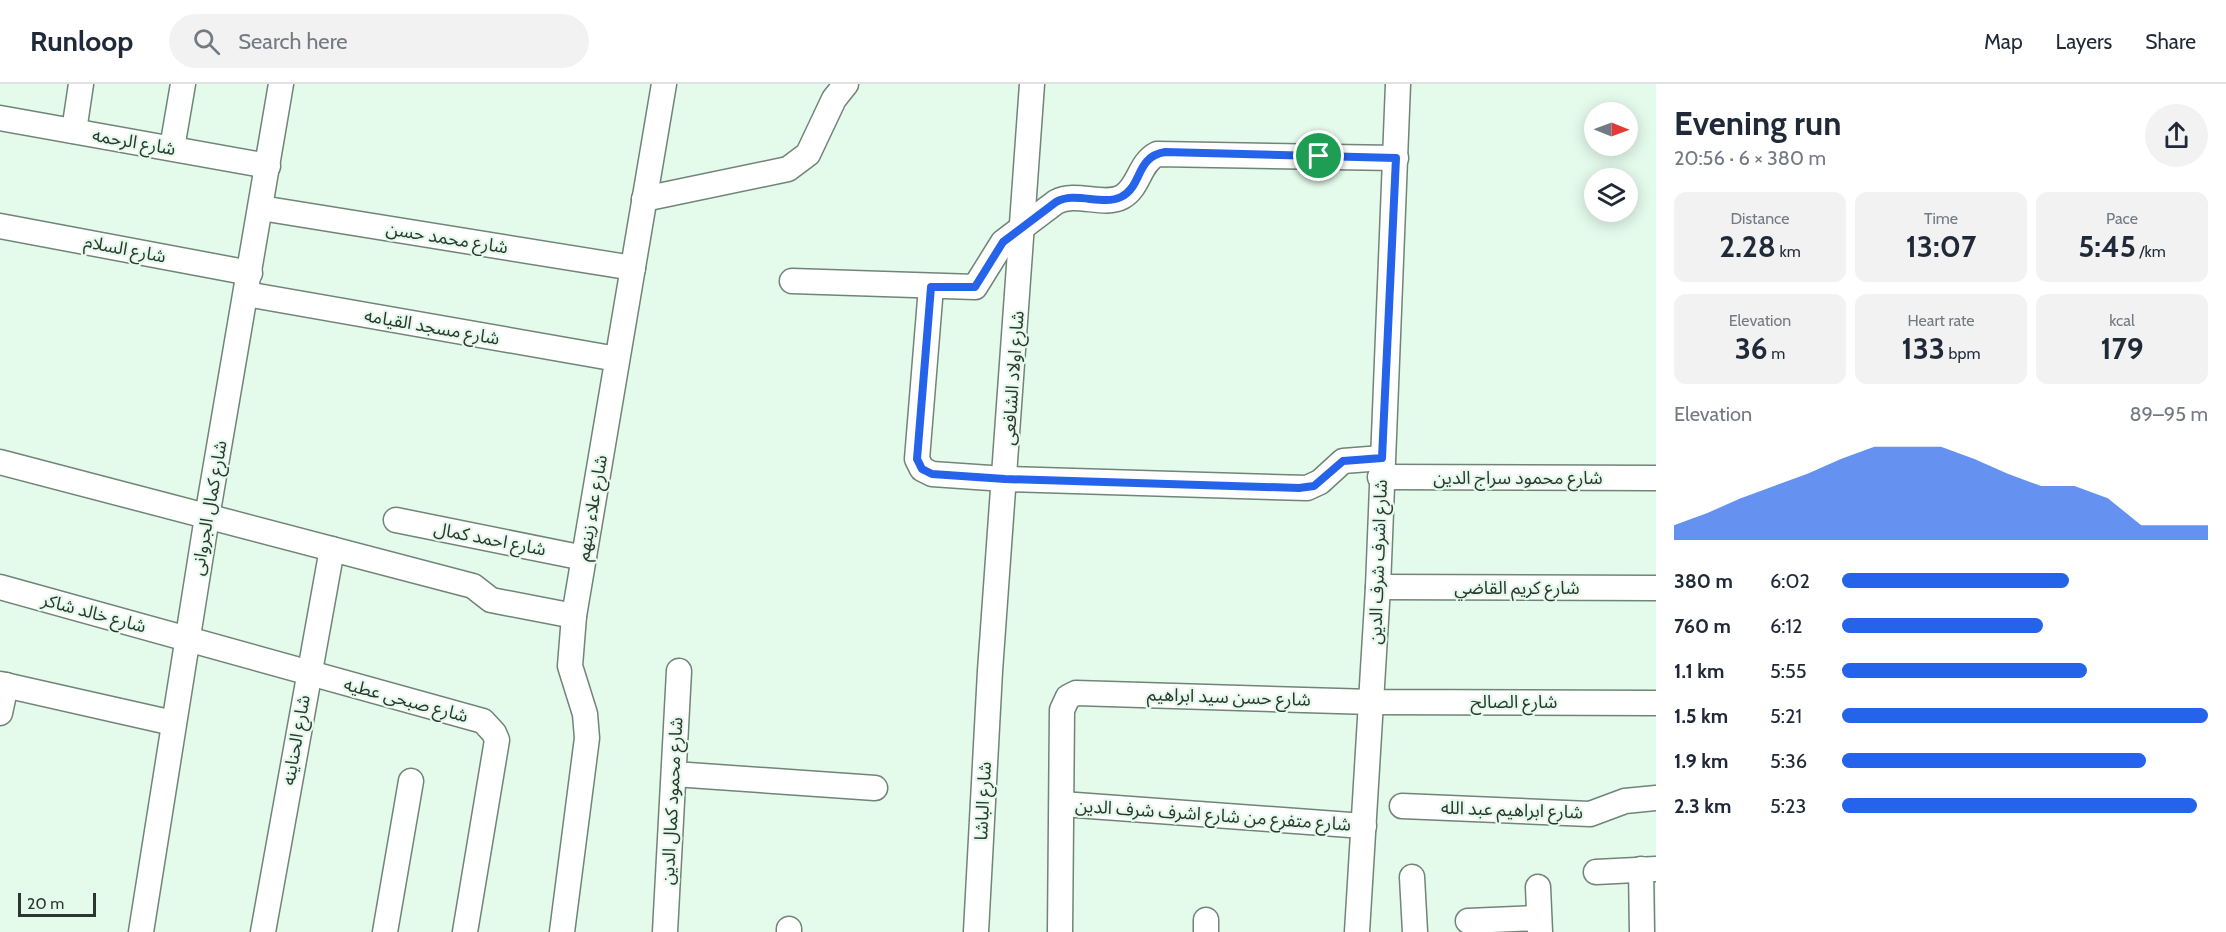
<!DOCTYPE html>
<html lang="en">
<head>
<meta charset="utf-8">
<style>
	:root { --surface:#fff; --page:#f2f2f3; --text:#1f2937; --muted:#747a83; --line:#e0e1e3; --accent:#2563eb }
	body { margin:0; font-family:Cabin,"Noto Sans Arabic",sans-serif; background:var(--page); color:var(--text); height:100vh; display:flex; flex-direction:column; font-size:22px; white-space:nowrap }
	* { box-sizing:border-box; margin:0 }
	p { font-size:20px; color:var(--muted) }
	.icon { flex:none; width:33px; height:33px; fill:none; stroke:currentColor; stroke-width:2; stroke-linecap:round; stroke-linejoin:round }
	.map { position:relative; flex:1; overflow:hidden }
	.drawer { display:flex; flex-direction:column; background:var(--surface); width:570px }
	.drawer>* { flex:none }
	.needle { width:39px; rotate:91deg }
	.controls { position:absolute; left:1584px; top:18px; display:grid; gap:12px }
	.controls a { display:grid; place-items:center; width:54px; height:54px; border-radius:50%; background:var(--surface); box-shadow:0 3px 15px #0003; font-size:30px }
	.scale { position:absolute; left:18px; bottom:15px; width:78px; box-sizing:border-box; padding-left:6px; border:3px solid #2c352f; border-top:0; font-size:16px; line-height:21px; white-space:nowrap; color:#2c352f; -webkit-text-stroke:4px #e4faeb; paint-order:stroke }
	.pin { position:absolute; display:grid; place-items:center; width:51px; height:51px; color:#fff; margin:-26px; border:3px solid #fff; border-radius:50%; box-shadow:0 2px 6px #0007 }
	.round { display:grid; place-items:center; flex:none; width:63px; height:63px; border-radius:32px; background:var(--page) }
	.summary { display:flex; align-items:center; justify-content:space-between; height:102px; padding:0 18px }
	h1 { font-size:33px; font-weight:700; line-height:45px }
	.metrics { display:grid; grid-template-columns:repeat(3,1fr); gap:9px; height:102px; padding:6px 18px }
	.metrics div { display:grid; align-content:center; border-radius:12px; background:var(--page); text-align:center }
	.metrics b { font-size:30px; font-weight:700 }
	.metrics small { font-size:16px; font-weight:400 }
	.metrics p { font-size:16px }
	.chart { height:168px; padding:12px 18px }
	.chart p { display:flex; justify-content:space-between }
	.chart svg { width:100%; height:108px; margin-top:6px; fill:var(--accent); opacity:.7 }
	ul { padding:0 18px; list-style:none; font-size:20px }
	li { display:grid; grid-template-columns:96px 72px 1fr; align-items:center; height:45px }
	li i { height:15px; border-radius:8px; background:var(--accent) }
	header { display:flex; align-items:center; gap:36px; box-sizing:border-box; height:84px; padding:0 30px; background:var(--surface); border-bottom:2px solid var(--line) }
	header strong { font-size:28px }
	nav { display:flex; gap:33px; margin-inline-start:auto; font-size:21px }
	.search { width:420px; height:54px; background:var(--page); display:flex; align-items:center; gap:15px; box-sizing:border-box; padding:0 21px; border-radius:33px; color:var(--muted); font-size:22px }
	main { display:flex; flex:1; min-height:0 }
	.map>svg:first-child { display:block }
</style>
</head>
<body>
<header>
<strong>Runloop</strong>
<div class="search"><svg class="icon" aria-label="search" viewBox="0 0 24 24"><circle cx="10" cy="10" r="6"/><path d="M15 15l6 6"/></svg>Search here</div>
<nav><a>Map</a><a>Layers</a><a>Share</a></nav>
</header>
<main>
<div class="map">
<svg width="1656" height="848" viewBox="0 0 1656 848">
	<rect width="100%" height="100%" fill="#e4faeb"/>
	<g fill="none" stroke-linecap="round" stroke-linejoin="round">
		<defs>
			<g id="street">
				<path d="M 0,34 L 268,82"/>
				<path d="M 74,47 L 81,0"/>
				<path d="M 172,64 L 183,0"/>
				<path d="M 644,115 L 788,85 L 808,70 L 834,15 L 846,0"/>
				<path d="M 261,124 L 633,184"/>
				<path d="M 0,142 L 250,189"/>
				<path d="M 792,197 L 975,203 L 1003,158 L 1056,118 C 1076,107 1103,123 1122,113 C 1139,104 1139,79 1157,70 L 1396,74"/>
				<path d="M 931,203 L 917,375 L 922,385 L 932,390 L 1005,395 L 1307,404 L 1320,398 L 1343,377 L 1382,374"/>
				<path d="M 246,210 L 617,275"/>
				<path d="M 0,378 L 473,502 L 491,516 L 574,532"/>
				<path d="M 1380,393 L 1656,394"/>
				<path d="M 396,436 L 584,474"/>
				<path d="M 0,503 L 483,637 L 494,649 L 497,656 L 465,848"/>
				<path d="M 1378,503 L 1656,504"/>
				<path d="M 0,600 L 173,639"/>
				<path d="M 0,629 L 6,601"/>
				<path d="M 674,690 L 875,704"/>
				<path d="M 1062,720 L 1364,742"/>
				<path d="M 1402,722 L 1590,730 L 1625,717 L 1656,714"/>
				<path d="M 1641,785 L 1642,848"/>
				<path d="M 1596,788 L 1656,785"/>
				<path d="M 1412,793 L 1415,848"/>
				<path d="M 1538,803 L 1540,848"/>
				<path d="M 1206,836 L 1206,848"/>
				<path d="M 1468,837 L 1539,834"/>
				<path d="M 141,848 L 207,433 L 281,0"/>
				<path d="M 263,848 L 332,465"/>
				<path d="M 385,848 L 411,697"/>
				<path d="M 562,848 L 587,654 L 585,630 L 570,582 L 574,532 L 664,0"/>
				<path d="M 665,848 L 679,587"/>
				<path d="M 789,848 L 789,845"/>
				<path d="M 976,848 L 990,587 L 1032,0"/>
				<path d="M 1060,848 L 1062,626 L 1068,613 L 1076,609 L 1372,618 L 1656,619"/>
				<path d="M 1357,848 L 1378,503 L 1398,0"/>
			</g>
		</defs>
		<use href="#street" stroke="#708477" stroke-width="27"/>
		<use href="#street" stroke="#fff" stroke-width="24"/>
	</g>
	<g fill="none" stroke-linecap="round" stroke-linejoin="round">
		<defs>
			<path id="route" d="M 1165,68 L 1396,74 L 1382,374 L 1343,377 L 1314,402 L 1299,404 L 1005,395 L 932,390 L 922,385 L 917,375 L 931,203 L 975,203 L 1003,158 L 1056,118 C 1075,107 1102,122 1121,113 C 1143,102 1135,73 1165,68 Z"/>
		</defs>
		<use href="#route" stroke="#fff" stroke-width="12"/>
		<use href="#route" stroke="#2563eb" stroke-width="8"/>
	</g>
	<g text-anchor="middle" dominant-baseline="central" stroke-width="4.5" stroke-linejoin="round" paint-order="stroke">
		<g font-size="18" fill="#2c352f" stroke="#e4faeb">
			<text transform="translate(134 58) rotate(10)">شارع الرحمه</text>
			<text transform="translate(447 154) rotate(9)">شارع محمد حسن</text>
			<text transform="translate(125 165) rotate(11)">شارع السلام</text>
			<text transform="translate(432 243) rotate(10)">شارع مسجد القيامه</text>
			<text transform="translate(1013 294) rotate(-86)">شارع اولاد الشافعى</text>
			<text x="1518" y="394">شارع محمود سراج الدين</text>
			<text transform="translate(209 424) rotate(-80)">شارع كمال الجروانى</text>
			<text transform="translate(592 424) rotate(-80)">شارع علاء زينهم</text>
			<text transform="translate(490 455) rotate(11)">شارع احمد كمال</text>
			<text transform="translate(1378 478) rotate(-88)">شارع اشرف شرف الدين</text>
			<text x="1517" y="504">شارع كريم القاضي</text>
			<text transform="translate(94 529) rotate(15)">شارع خالد شاكر</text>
			<text transform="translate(1229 613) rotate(2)">شارع حسن سيد ابراهيم</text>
			<text transform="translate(406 616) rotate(15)">شارع صبحى عطيه</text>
			<text x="1514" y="618">شارع الصالح</text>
			<text transform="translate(296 656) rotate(-80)">شارع الحناينه</text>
			<text transform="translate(672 717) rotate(-87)">شارع محمود كمال الدين</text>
			<text transform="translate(983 717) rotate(-87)">شارع الباشا</text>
			<text transform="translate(1512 726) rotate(2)">شارع ابراهيم عبد الله</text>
			<text transform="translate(1213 731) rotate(4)">شارع متفرع من شارع اشرف شرف الدين</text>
		</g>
	</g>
</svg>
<div class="controls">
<a><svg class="needle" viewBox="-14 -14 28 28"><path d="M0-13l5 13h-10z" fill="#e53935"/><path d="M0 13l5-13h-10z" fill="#747a83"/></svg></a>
<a><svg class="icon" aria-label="layers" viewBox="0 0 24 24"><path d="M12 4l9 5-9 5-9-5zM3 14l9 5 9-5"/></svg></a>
</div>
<div class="scale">20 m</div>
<div class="pin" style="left:1319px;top:72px;background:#1e9e55"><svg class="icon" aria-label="arrive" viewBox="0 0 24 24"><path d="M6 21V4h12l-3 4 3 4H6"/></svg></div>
</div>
<section class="drawer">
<div class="summary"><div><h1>Evening run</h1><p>20:56 · 6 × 380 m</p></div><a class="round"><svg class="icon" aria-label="share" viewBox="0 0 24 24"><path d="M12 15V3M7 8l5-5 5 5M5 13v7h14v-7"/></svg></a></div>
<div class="metrics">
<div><p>Distance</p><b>2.28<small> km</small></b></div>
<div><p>Time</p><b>13:07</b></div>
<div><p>Pace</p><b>5:45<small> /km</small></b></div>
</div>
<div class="metrics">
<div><p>Elevation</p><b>36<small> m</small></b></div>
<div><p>Heart rate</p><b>133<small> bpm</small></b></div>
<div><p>kcal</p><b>179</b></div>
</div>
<div class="chart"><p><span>Elevation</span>89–95 m</p>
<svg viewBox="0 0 160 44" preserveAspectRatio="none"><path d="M0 44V38L10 33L20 27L30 22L40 17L50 11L60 6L70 6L80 6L90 11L100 17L110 22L120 22L130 27L140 38L150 38L160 38V44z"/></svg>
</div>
<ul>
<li><b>380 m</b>6:02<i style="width:62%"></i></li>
<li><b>760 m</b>6:12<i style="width:55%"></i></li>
<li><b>1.1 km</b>5:55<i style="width:67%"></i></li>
<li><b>1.5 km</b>5:21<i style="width:100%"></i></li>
<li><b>1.9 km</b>5:36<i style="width:83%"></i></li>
<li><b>2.3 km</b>5:23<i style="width:97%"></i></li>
</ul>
</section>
</main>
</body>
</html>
